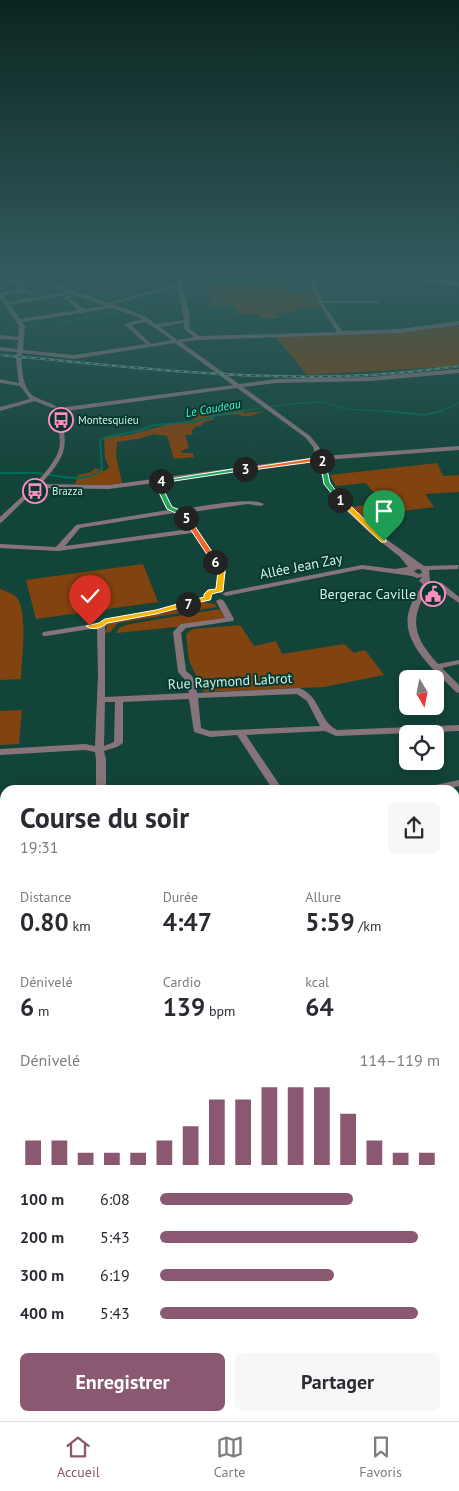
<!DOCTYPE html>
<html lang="fr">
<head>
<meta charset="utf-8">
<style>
	:root { --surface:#fff; --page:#f7f7f7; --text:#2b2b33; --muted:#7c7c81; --line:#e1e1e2; --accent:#8a5871 }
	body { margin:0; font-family:"PT Sans",sans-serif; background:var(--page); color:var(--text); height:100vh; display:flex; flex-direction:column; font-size:19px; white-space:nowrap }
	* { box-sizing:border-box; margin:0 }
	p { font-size:16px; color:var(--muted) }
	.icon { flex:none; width:28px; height:28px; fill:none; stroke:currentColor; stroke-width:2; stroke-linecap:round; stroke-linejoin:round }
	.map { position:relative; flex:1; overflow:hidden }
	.drawer { position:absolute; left:0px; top:785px; width:460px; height:636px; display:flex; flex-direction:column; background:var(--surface); border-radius:15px 15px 0 0; box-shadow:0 2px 12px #0003 }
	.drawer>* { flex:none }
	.needle { width:32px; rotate:170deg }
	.buttons { position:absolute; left:399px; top:670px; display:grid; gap:10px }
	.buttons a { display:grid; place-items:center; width:45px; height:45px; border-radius:8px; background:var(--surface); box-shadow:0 2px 12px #0003; font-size:25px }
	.pin { position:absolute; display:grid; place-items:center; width:42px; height:42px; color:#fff; margin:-51px -21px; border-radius:50% 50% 50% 0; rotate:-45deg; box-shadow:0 0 5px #0007 }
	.pin .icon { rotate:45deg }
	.km { position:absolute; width:25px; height:25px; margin:-12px; border-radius:50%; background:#222; color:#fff; font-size:14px; line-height:25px; text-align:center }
	.round { display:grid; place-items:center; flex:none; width:52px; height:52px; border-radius:8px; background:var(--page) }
	.headline { display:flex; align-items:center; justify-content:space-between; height:85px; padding:0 20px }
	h1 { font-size:28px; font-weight:600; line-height:38px }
	.stats { display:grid; grid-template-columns:repeat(3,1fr); gap:8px; height:85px; padding:5px 20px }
	.stats div { display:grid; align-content:center }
	.stats b { font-size:25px; font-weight:600 }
	.stats small { font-size:14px; font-weight:400 }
	.stats p { font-size:14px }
	.chart { height:140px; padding:10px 20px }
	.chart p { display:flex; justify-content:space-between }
	.chart svg { width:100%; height:90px; margin-top:5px; stroke:var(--accent); stroke-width:6 }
	.action { display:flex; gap:10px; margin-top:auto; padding:10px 20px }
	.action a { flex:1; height:58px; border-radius:8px; background:var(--accent); color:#fff; font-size:20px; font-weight:600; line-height:58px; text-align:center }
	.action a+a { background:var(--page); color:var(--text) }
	ul { padding:0 20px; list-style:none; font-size:16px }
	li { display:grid; grid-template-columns:80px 60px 1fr; align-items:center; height:38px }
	li i { height:12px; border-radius:6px; background:var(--accent) }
	.tabs { display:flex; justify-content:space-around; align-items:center; height:70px; border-top:1px solid var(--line); background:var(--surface); font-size:14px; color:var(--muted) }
	.tabs a { display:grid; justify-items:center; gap:2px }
	.tabs .active { color:var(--accent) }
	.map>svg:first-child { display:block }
</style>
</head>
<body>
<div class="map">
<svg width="459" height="1421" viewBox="0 0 459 1421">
	<rect width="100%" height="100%" fill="#134439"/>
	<g fill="#81430f">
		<path d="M 248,282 L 259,286 L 285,286 L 288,293 L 314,293 L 320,307 L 296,308 L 297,312 L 277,313 L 280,318 L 260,318 L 258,314 L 238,314 L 234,305 L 210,306 L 208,284 Z"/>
		<path d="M 459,325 L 459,364 L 442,367 L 307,375 L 275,336 L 408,332 Z"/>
		<path d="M 192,407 L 208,412 L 230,409 L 244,410 L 243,413 L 265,411 L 250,416 L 241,416 L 238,414 L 215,416 L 213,420 L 204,422 L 202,425 L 195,427 L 192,431 L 193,434 L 185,435 L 189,448 L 181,451 L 182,453 L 193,453 L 194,457 L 174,459 L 167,436 L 153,434 L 138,439 L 117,442 L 116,456 L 122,483 L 107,485 L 75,484 L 78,475 L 91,472 L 95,468 L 104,471 L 109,468 L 105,458 L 104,438 L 133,434 L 173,423 L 191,421 L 195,418 Z"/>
		<path d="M 437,463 L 443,476 L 459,475 L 459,492 L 425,494 L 434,507 L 362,516 L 351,507 L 382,503 L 366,483 L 336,486 L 330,475 Z"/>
		<path d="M 143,564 L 158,602 L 36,619 L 26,580 Z"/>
		<path d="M 0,589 C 7,592 16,594 19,601 C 27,621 22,658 21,679 L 0,680 Z"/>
		<path d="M 203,602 L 215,604 L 217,607 L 118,623 L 110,632 L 105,633 L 107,625 L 110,623 L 162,613 Z"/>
		<path d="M 220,609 L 225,618 L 223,619 L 177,627 L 116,633 L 120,627 L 130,624 Z"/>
		<path d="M 240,625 L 254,646 L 276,641 L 282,654 L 344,644 L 354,653 L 365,650 L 384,675 L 324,687 L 204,692 L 189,661 L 186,634 L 193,629 Z"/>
		<path d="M 22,710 L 19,744 L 0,745 L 0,711 Z"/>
		<path d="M 459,1224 L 459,1421 L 226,1421 L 219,1416 L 455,1416 L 455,1226 Z"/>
	</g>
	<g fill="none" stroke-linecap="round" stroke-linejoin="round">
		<g stroke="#006b58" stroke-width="1">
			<path d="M 129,309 L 177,290"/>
			<path d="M 95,317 L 125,311"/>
			<path d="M 49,324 L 90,318"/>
			<path d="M 28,327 L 44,325"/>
			<path d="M 0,328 L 19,328"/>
			<path d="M 236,412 L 288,404 L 323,402 L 345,409 L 397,412"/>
			<path d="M 438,412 L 459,403"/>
		</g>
		<g stroke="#006b58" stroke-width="2">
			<path d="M 385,411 L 425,415 L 442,411"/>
			<path d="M 0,473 C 12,473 23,473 35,473 C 53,474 89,486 102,468 L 100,440 L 105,437 L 138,431 L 155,425 L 193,422 L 222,414 L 244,411"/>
		</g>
		<g fill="#87747b" fill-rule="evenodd">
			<path d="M 5,277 L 9,277 L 32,293 L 30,294 L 24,292 L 3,295 L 8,302 L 68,292 L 28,277 L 35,277 L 107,303 L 177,284 L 176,277 L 180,277 L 190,316 L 189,328 L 199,336 L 337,332 L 318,302 L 309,277 L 313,277 L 322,301 L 378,301 L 380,302 L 378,303 L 323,303 L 342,331 L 400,329 L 459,321 L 459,325 L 400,333 L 198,340 L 181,342 L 239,384 L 276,379 L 371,377 L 459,369 L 459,373 L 371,381 L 276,383 L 243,387 L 310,436 L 319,447 L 323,456 L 459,446 L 459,450 L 324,460 L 328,477 L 335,491 L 352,510 L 386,539 L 424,566 L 459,565 L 458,569 L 429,570 L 430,581 L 442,583 L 459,597 L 459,603 L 436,587 L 430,585 C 409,619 412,635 438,664 L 459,660 L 459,664 L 442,668 L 459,685 L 459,693 L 456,692 C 437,672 403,646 408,615 C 410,603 417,594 423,584 L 419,581 L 422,577 L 417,578 L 412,576 L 362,569 L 226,596 L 222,594 L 226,592 L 362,565 L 395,569 L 408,567 L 400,557 L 370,533 L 338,503 L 324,483 L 317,460 L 160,482 L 172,507 L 179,510 C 197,507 251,496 264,504 L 261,506 L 248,504 L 185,513 L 187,515 L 226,571 L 222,593 L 216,593 L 215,591 L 218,571 L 192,533 L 58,551 L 0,548 L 0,544 L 56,547 L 76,525 L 168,510 L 166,508 L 154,483 L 109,489 L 37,488 L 2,522 L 0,523 L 0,517 C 17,501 53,471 59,449 C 62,437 57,425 53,414 L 55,411 L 60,412 L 59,414 C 71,448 64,458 41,484 L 109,485 L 316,457 L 313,447 L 306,438 L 237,388 L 66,411 L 63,409 L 66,407 L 233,385 L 175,343 L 74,359 L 22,353 C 21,367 22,389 35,397 C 42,401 51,402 57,407 L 52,408 L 35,401 L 0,411 L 0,407 L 30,399 L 20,386 L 0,383 L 0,379 L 19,383 L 16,360 L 17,352 L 0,351 L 0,347 L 17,349 L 18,340 L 0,339 L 0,335 L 18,337 L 19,326 L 0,298 L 0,293 L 21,289 L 5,279 ZM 178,287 L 184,320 L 156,324 L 145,316 L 112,304 ZM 72,294 L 106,306 L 84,309 L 69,298 L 73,296 L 71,295 L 63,297 L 78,310 L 20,319 L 10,305 ZM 112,308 L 143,319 L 124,324 L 146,344 L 74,355 L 23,350 L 25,326 L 22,322 L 82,313 L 84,314 L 86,312 ZM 146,322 L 172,340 L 151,344 L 131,325 ZM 184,323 L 184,329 L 194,337 L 177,340 L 160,327 ZM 174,513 L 182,517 L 190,529 L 65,546 L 80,528 ZM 418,569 L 421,570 L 422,573 L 418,574 L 414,571 Z"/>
			<path d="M 208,596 L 211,596 L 212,598 L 211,600 L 156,614 L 108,624 L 105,626 L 105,697 L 189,693 C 187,680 186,681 178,672 L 173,632 L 181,624 L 225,618 L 216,601 L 220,599 L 224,601 L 234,619 L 233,621 L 186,628 L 181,633 L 186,671 C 195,677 196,683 197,693 L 299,688 C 320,695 319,721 337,730 L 459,725 L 459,731 L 336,736 L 325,731 L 246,735 L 283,790 L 273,790 L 237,735 L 210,737 L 194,732 L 189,699 L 123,702 L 123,743 L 117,747 L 104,751 L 106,759 L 106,790 L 96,790 L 96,759 L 95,752 L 85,750 L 0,755 L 0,749 L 85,744 L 95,746 L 98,675 L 97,628 L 46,636 L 43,636 L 42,634 L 43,632 L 99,623 L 102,620 L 155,610 ZM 297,694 L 307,701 L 320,726 L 210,731 L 201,728 L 198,698 ZM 105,702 L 115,702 L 114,742 L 104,746 Z"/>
			<path d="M 459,780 L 459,786 L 441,790 L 421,790 L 426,787 Z"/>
			<rect x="0" y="806" width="5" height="6"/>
			<rect x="0" y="818" width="5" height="6"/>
			<path d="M 5,884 L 5,892 L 0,894 L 0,886 Z"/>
			<path d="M 455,1043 L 459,1044 L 459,1054 L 455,1053 Z"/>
			<path d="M 459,1064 L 459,1082 L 455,1083 L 455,1065 Z"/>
			<path d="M 5,1119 L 5,1130 L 0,1132 L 0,1120 Z"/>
			<path d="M 5,1249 L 5,1263 L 0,1265 L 0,1251 Z"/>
			<path d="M 5,1391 L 5,1407 L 0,1408 L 0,1392 Z"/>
			<path d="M 80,1416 L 96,1416 L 94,1421 L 78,1421 Z"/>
		</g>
		<path fill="#b2949f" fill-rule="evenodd" d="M 387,277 L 415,277 L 459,282 L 459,286 Z"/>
		<defs>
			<path id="rail" d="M 0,355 C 115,365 230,380 345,376 C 384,375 421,371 459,366"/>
		</defs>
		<use href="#rail" stroke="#74998f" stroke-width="2.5"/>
		<use href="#rail" stroke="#05392f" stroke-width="1" stroke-dasharray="4.5" stroke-linecap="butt"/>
	</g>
	<linearGradient id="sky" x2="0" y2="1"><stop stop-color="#0a251f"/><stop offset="0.58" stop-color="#335c5f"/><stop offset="1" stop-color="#335c5f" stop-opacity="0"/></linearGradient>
	<rect width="459" height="476" fill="url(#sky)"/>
	<path fill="#f5b400" stroke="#fff" d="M 338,498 L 342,498 L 386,539 L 386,542 L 381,542 L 338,501 Z"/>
	<path fill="#22a559" stroke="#fff" d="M 320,459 L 325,461 L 330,483 L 343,500 L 342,501 L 338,501 L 324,484 Z"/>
	<path fill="#f0652b" stroke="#fff" d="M 321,457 L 324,458 L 324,462 L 319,461 L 245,471 L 242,469 Z"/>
	<path fill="#22a559" stroke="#fff" d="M 245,467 L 247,470 L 161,483 L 158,481 Z"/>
	<path fill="#22a559" stroke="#fff" d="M 163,480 L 163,482 L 160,483 L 172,507 L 183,511 L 188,516 L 188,519 L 184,519 L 178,514 L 167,509 L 154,482 Z"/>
	<path fill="#f0652b" stroke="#fff" d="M 186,516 L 188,516 L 219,562 L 218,563 L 212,562 L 183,518 Z"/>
	<path fill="#f5b400" stroke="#fff" d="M 215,560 L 225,571 L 223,591 L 212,594 L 210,600 L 186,605 L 186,602 L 204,597 L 204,594 L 208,590 L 216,589 L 218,571 L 212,562 Z"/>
	<path fill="#f5b400" stroke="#fff" d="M 188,601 L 191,602 L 191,605 L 156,614 L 107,623 C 102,628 92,631 86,626 L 99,623 L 105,619 L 156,610 Z"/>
	<defs>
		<symbol id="bus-ring" viewBox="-11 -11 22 22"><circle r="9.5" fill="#05392f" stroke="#fe8ebd" stroke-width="1.5"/><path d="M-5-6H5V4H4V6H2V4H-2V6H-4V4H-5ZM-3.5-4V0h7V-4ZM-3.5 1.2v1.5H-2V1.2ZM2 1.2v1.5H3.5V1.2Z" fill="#fe8ebd"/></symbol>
		<symbol id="civic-ring" viewBox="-11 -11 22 22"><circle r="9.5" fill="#05392f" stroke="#fe8ebd" stroke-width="1.5"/><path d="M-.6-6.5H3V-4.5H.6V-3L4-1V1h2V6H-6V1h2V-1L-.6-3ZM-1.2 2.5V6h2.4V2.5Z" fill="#fe8ebd"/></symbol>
	</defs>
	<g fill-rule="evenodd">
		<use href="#bus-ring" x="47" y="406" width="28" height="28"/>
		<use href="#bus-ring" x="21" y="477" width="28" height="28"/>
		<use href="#civic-ring" x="419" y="580" width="28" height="28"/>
	</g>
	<g text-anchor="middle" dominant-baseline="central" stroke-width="4" stroke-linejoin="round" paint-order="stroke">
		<g font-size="11" fill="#d5eee6" stroke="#05392f" text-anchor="start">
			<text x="78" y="420">Montesquieu</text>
			<text x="52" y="491">Brazza</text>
		</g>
		<g font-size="12" font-style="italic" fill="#4bedc9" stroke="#05392f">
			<text transform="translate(213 408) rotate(-10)">Le Caudeau</text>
		</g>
		<g font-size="14" fill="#d5eee6" stroke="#05392f">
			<text transform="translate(301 566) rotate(-11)">Allée Jean Zay</text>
			<text transform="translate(230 681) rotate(-3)">Rue Raymond Labrot</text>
		</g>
		<g font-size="14" fill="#d5eee6" stroke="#05392f" text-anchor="end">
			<text x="416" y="594">Bergerac Caville</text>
		</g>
	</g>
</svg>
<div class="buttons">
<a><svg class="needle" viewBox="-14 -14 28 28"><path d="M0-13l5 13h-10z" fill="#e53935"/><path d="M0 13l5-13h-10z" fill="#7c7c81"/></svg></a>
<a><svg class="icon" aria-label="locate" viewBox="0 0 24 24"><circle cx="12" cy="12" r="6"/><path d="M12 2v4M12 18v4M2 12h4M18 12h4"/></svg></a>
</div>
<div class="pin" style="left:384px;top:541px;background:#1e9e55"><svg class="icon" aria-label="arrive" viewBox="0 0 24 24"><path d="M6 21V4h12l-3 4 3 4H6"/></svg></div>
<div class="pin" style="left:90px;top:626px;background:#d93025"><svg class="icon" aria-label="check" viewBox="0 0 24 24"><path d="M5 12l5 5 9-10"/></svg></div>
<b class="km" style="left:340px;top:500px">1</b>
<b class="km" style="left:322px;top:461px">2</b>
<b class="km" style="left:245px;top:469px">3</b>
<b class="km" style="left:161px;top:481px">4</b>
<b class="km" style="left:186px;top:518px">5</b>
<b class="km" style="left:215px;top:562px">6</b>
<b class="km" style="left:188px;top:604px">7</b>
<section class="drawer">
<div class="headline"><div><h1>Course du soir</h1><p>19:31</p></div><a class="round"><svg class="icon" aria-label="share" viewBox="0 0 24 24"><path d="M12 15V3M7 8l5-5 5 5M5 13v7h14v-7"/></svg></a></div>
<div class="stats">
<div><p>Distance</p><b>0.80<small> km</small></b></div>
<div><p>Durée</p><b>4:47</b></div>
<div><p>Allure</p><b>5:59<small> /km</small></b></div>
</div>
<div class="stats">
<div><p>Dénivelé</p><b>6<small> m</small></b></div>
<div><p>Cardio</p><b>139<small> bpm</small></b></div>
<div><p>kcal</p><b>64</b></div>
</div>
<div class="chart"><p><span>Dénivelé</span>114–119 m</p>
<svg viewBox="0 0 160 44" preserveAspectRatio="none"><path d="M5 44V32M15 44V32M25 44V38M35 44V38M45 44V38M55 44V32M65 44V25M75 44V12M85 44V12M95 44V6M105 44V6M115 44V6M125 44V19M135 44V32M145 44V38M155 44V38"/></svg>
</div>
<ul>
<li><b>100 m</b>6:08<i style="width:69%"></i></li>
<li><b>200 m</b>5:43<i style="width:92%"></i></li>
<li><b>300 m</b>6:19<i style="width:62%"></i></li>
<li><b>400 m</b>5:43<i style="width:92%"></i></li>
</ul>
<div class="action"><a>Enregistrer</a><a>Partager</a></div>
</section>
</div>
<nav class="tabs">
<a class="active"><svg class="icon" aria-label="home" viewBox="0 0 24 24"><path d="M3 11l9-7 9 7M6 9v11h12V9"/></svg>Accueil</a>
<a><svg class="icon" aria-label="map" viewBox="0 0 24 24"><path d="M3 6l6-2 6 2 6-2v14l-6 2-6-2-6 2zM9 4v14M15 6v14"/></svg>Carte</a>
<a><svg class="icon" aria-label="saved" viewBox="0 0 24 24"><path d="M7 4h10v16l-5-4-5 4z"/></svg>Favoris</a>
</nav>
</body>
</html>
